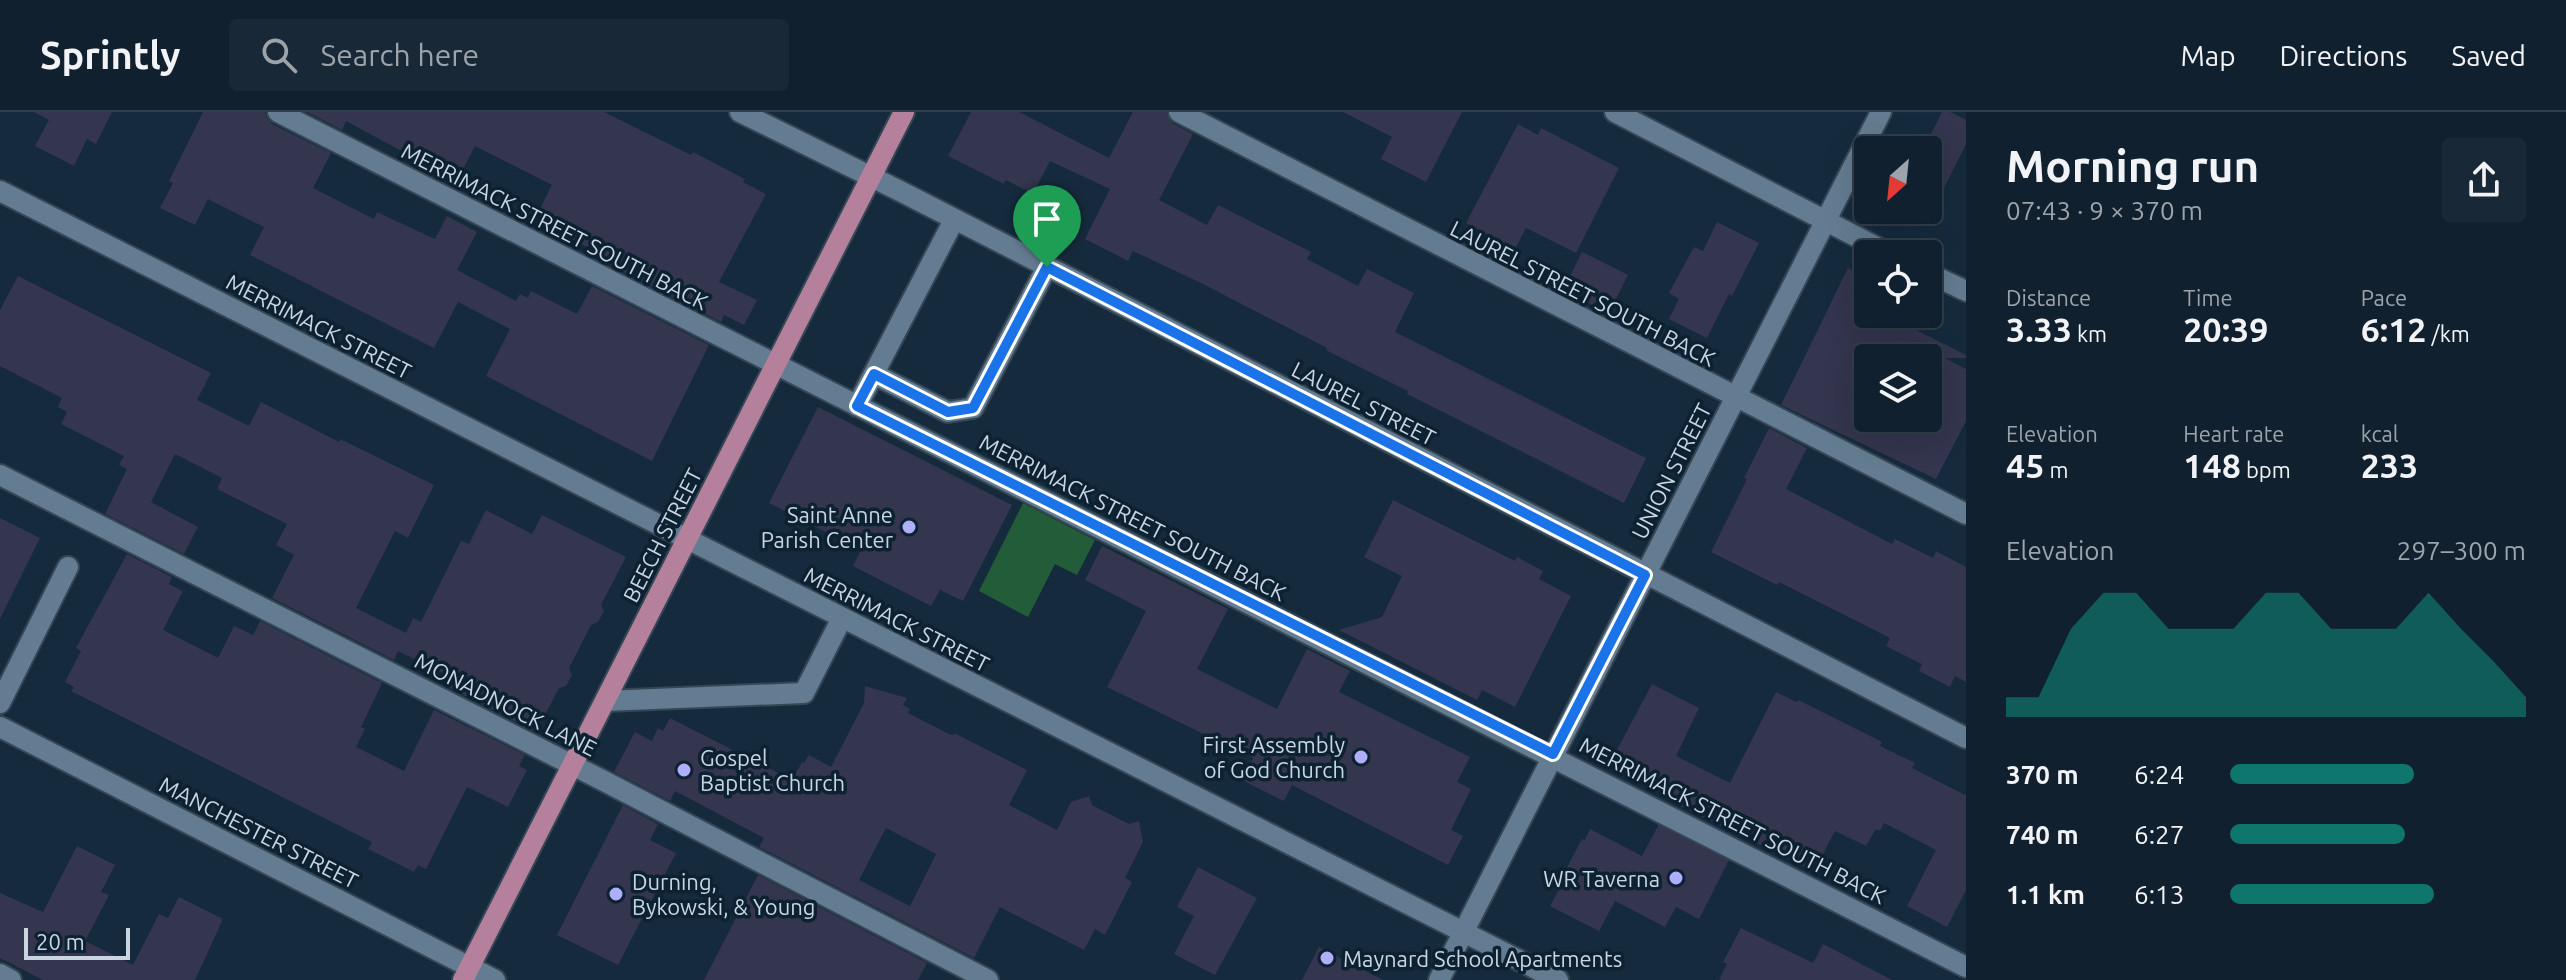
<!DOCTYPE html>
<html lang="en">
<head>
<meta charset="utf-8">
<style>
	:root { --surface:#10202e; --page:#192836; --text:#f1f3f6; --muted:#9ca3aa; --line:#303e4a; --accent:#0f766e }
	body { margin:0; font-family:Ubuntu,sans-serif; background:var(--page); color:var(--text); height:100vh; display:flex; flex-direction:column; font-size:30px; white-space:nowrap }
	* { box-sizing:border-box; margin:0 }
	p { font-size:26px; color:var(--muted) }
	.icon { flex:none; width:44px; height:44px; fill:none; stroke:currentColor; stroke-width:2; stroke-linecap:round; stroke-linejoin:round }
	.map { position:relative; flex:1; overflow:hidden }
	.side { display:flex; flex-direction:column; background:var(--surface); width:600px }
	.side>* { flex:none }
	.needle { width:52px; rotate:207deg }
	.controls { position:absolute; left:1854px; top:24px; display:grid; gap:16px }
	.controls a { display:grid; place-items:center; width:88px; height:88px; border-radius:8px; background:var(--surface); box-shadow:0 8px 32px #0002,0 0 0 2px var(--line); font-size:40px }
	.scale { position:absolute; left:24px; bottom:20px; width:106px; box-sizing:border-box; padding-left:8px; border:4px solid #c9d6e2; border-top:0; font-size:22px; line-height:28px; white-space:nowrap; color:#c9d6e2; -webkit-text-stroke:6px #0c2132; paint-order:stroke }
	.pin { position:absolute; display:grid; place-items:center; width:68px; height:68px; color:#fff; margin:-82px -34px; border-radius:50% 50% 50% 0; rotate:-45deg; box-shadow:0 0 8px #0007 }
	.pin .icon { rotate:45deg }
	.round { display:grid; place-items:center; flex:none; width:84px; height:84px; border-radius:8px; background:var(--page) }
	.overview { display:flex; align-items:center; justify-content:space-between; height:136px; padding:0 40px }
	h1 { font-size:44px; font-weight:600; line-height:60px }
	.figures { display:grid; grid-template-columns:repeat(3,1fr); gap:12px; height:136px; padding:8px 40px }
	.figures div { display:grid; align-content:center }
	.figures b { font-size:34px; font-weight:600 }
	.figures small { font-size:22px; font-weight:400 }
	.figures p { font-size:22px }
	.chart { height:224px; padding:16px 40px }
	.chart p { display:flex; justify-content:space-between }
	.chart svg { width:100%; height:144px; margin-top:8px; fill:var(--accent); opacity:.7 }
	ul { padding:0 40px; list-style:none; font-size:26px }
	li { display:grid; grid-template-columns:128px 96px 1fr; align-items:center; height:60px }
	li i { height:20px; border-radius:10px; background:var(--accent) }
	header { display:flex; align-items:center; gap:48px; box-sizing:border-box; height:112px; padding:0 40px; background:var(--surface); border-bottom:2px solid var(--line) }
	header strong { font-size:38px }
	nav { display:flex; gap:44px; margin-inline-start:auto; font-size:28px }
	.search { width:560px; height:72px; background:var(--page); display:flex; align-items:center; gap:20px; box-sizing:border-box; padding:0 28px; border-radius:8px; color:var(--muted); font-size:30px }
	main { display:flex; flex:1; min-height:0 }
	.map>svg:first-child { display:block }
</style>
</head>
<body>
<header>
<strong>Sprintly</strong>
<div class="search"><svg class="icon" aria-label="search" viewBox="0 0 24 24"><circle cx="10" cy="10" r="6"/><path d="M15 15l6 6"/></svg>Search here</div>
<nav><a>Map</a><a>Directions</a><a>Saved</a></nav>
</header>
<main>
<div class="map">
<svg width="1966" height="868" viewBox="0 0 1966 868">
	<rect width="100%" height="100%" fill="#152b3d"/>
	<path fill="#225c39" d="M 1023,391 L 1095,428 L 1077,463 L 1055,452 L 1028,505 L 979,479 Z"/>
	<g fill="#34354e" fill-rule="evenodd">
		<path d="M 34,0 L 112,0 L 96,32 L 87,27 L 74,54 L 35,34 L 49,8 Z"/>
		<path d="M 203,0 L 265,0 L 267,6 L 272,12 L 331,41 L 313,76 L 374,107 L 377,100 L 435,127 L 447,104 L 477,120 L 457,158 L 516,189 L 520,182 L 528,186 L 531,179 L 577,202 L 592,174 L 709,233 L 652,349 L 486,264 L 510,217 L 458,190 L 434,236 L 250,143 L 264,115 L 208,87 L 195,113 L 160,96 L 173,71 L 169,69 Z"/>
		<path d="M 307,0 L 604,0 L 691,43 L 693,40 L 745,67 L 743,70 L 766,82 L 719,170 L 757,188 L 744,213 L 724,203 L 721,210 L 604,150 L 606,145 L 534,108 L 552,73 L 475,34 L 457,69 L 346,9 L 342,18 Z"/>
		<path d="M 971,0 L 1019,0 L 1109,46 L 1133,0 L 1166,0 L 1172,11 L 1193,22 L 1159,88 L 1207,113 L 1218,93 L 1311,140 L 1307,147 L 1358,174 L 1367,157 L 1414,181 L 1395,220 L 1646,346 L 1624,391 L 1407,282 L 1408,279 L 1326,238 L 1327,236 L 1201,171 L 1133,139 L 1128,149 L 1085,127 L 1110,77 L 1050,49 L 1033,82 L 1006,68 L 1004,72 L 948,44 Z"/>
		<path d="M 1343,0 L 1462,0 L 1426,70 L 1381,47 L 1392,25 Z"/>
		<path d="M 1942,0 L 1950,0 L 1966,8 L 1966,32 L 1928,108 L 1928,28 Z"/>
		<path d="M 1518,12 L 1538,23 L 1541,16 L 1619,56 L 1576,141 L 1526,116 L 1515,137 L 1466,111 Z"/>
		<path d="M 1717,110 L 1759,131 L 1732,184 L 1729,182 L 1707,226 L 1669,207 L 1679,187 L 1669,181 L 1694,135 L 1703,139 Z"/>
		<path d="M 1582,140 L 1628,163 L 1609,201 L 1583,188 L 1585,184 L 1565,174 Z"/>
		<path d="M 1848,156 L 1868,166 L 1868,202 L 1917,202 L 1910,215 L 1966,243 L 1966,246 L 1945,246 L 1966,257 L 1966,309 L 1936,367 L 1781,293 ZM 1868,246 L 1928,246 L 1928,306 L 1868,306 Z"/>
		<path d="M 18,164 L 211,261 L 197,288 L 249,314 L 261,290 L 339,330 L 340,327 L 434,373 L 408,426 L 395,419 L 356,496 L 406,521 L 413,506 L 421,510 L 461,429 L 469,432 L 486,398 L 532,422 L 542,403 L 626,445 L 601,493 L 604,499 L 598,510 L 591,513 L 569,556 L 572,563 L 566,574 L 559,576 L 536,620 L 446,574 L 451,565 L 398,539 L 394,548 L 272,486 L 294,443 L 276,433 L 287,412 L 217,377 L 222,366 L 175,342 L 151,390 L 198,415 L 184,442 L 105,402 L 127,357 L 119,353 L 124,344 L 61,312 L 67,300 L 58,295 L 62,286 L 0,254 L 0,198 Z"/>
		<path d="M 818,295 L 1012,393 L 963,489 L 940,478 L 931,494 L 853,454 L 861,438 L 769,391 Z"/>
		<path d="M 1769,316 L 1807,336 L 1786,377 L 1892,432 L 1895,427 L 1933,446 L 1936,439 L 1966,455 L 1966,570 L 1955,564 L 1950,575 L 1919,559 L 1922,552 L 1886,534 L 1890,526 L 1779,470 L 1777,473 L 1711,440 L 1747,367 L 1744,366 Z"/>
		<path d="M 1393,388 L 1515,449 L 1517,445 L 1543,459 L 1539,467 L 1571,484 L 1515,595 L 1482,578 L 1477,588 L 1339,518 L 1382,505 L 1402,464 L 1364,445 Z"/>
		<path d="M 0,406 L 40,426 L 0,507 Z"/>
		<path d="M 1102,434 L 1228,497 L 1197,557 L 1277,597 L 1307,537 L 1350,559 L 1339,580 L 1470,645 L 1457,670 L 1471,677 L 1451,718 L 1463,724 L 1448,753 L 1292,673 L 1284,689 L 1242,668 L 1253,646 L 1107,575 L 1146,499 L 1085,468 Z"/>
		<path d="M 127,442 L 172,465 L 169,472 L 183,479 L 163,518 L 218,546 L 234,514 L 253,523 L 260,509 L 382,571 L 361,615 L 365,617 L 356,635 L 404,659 L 434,598 L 525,643 L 519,654 L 527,658 L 508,695 L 467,675 L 426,757 L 418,753 L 414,760 L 368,737 L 372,730 L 71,579 L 74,575 L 65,570 L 81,539 L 76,536 Z"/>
		<path d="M 1652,572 L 1699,596 L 1676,644 L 1730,671 L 1776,580 L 1796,590 L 1798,588 L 1882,630 L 1880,634 L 1915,651 L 1912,656 L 1965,683 L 1966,680 L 1966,778 L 1947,815 L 1907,794 L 1936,738 L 1884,711 L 1880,719 L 1876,717 L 1866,734 L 1835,719 L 1814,759 L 1670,689 L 1672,686 L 1609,653 Z"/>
		<path d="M 865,574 L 907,586 L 903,593 L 910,597 L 908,601 L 951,623 L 956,622 L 1027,658 L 1009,693 L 1057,718 L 1071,690 L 1089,684 L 1092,693 L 1129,712 L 1139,709 L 1143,730 L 1125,766 L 1132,770 L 1105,823 L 1095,817 L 1084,838 L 1000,795 L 974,846 L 759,735 L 764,726 L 675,679 L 670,689 L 614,660 L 635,620 L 652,629 L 658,616 L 663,619 L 670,606 L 792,668 L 802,650 L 804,651 L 809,643 L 831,655 L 864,591 ZM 886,716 L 936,742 L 910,794 L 859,768 Z"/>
		<path d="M 623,693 L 658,712 L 650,728 L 676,741 L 618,853 L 557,823 Z"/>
		<path d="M 1659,712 L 1729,748 L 1699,807 L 1676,795 L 1665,815 L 1615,789 L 1599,819 L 1550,794 L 1558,779 L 1555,778 L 1582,727 L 1585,728 L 1590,717 L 1642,744 Z"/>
		<path d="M 77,734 L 115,753 L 101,780 L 109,783 L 85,829 L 133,853 L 159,802 L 168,806 L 179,785 L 223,807 L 195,868 L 43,868 L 0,846 L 0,781 L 43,800 Z"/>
		<path d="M 1198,755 L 1257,786 L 1215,863 L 1174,842 L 1194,804 L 1177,795 Z"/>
		<path d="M 758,763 L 927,851 L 918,868 L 704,868 Z"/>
		<path d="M 1741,816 L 1813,851 L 1823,832 L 1892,868 L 1719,868 L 1727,852 L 1723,850 Z"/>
		<path d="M 1319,835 L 1383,868 L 1302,868 Z"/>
	</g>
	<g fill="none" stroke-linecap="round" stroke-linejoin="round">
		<defs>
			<g id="minor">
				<path d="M 278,0 C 840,286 1405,566 1966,855"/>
				<path d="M 740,0 L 902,80 L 1966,626"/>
				<path d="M 1179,0 L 1966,402"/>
				<path d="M 1615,0 L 1890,142"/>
				<path d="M 0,79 L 1558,868"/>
				<path d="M 1928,161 L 1966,179"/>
				<path d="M 874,262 L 948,300 L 973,296 L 1047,155"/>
				<path d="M 857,294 L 954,108"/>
				<path d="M 0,363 L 602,668 L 988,868"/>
				<path d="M 605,589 L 804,581 L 842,506"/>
				<path d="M 0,591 L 68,455"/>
				<path d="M 0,615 L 495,868"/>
				<path d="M 0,862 L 11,868"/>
				<path d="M 1439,868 L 1881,0"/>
			</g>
			<path id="major" d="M 463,868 L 904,0"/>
		</defs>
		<use href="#minor" stroke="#354655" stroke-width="24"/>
		<use href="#major" stroke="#354655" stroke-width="24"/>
		<use href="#minor" stroke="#647c91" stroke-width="20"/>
		<use href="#major" stroke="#b4809c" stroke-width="20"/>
	</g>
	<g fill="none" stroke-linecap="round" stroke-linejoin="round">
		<defs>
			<path id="route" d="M 1047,155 L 1645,463 L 1553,642 L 857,294 L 874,262 L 948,300 L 973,296 Z"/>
		</defs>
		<use href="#route" stroke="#fff" stroke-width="16"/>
		<use href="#route" stroke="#1a73e8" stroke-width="10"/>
	</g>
	<g fill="#aeaefb" stroke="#0c2132" stroke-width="3">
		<circle cx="909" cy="415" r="8"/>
		<circle cx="1361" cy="645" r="8"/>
		<circle cx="684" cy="658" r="8"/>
		<circle cx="1676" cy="766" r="8"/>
		<circle cx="616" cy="782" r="8"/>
		<circle cx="1327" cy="846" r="8"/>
	</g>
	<g text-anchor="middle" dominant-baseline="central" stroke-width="7" stroke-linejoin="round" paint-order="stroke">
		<g font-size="22" fill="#c9d6e2" stroke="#0c2132">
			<text transform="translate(555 114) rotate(27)">MERRIMACK STREET SOUTH BACK</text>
			<text transform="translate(1583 181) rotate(27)">LAUREL STREET SOUTH BACK</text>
			<text transform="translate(319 214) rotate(27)">MERRIMACK STREET</text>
			<text transform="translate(1364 291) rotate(27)">LAUREL STREET</text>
			<text transform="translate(1671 359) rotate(-63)">UNION STREET</text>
			<text transform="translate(1133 405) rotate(27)">MERRIMACK STREET SOUTH BACK</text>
			<text transform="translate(662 423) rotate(-63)">BEECH STREET</text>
			<text transform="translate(897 507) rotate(27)">MERRIMACK STREET</text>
			<text transform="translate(506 592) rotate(27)">MONADNOCK LANE</text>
			<text transform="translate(1733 708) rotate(27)">MERRIMACK STREET SOUTH BACK</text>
			<text transform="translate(259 720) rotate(27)">MANCHESTER STREET</text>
		</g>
		<g font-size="22" fill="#c9d6e2" stroke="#0c2132" text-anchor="end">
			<text x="893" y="402">Saint Anne<tspan x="893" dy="25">Parish Center</tspan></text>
			<text x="1345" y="632">First Assembly<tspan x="1345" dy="25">of God Church</tspan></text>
			<text x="700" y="645" text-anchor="start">Gospel<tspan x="700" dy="25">Baptist Church</tspan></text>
			<text x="1660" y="766">WR Taverna</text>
			<text x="632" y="769" text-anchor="start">Durning,<tspan x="632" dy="25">Bykowski, &amp; Young</tspan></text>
			<text x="1343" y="846" text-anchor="start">Maynard School Apartments</text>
		</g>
	</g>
</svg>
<div class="controls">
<a><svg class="needle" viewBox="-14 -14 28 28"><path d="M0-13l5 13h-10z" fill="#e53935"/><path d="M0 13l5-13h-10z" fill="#9ca3aa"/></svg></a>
<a><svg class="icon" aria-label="locate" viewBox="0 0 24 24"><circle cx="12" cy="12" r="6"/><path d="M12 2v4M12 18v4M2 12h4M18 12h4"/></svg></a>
<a><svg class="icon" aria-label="layers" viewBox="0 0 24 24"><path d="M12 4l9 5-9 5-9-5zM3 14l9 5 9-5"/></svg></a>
</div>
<div class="scale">20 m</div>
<div class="pin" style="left:1047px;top:155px;background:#1e9e55"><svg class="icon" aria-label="arrive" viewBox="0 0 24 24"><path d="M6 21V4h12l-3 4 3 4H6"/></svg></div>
</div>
<section class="side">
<div class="overview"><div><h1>Morning run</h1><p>07:43 · 9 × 370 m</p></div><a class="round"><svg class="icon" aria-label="share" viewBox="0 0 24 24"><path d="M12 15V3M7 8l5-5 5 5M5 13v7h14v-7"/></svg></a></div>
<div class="figures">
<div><p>Distance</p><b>3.33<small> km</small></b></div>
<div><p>Time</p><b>20:39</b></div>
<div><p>Pace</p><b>6:12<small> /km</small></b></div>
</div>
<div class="figures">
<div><p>Elevation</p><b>45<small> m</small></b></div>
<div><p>Heart rate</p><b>148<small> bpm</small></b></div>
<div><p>kcal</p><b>233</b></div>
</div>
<div class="chart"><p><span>Elevation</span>297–300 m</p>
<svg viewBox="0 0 160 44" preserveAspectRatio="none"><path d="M0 44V38L10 38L20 17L30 6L40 6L50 17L60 17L70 17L80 6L90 6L100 17L110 17L120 17L130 6L140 17L150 27L160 38V44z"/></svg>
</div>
<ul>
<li><b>370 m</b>6:24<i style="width:62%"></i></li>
<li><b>740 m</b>6:27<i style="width:59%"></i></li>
<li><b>1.1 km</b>6:13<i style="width:69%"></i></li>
</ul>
</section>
</main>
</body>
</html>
